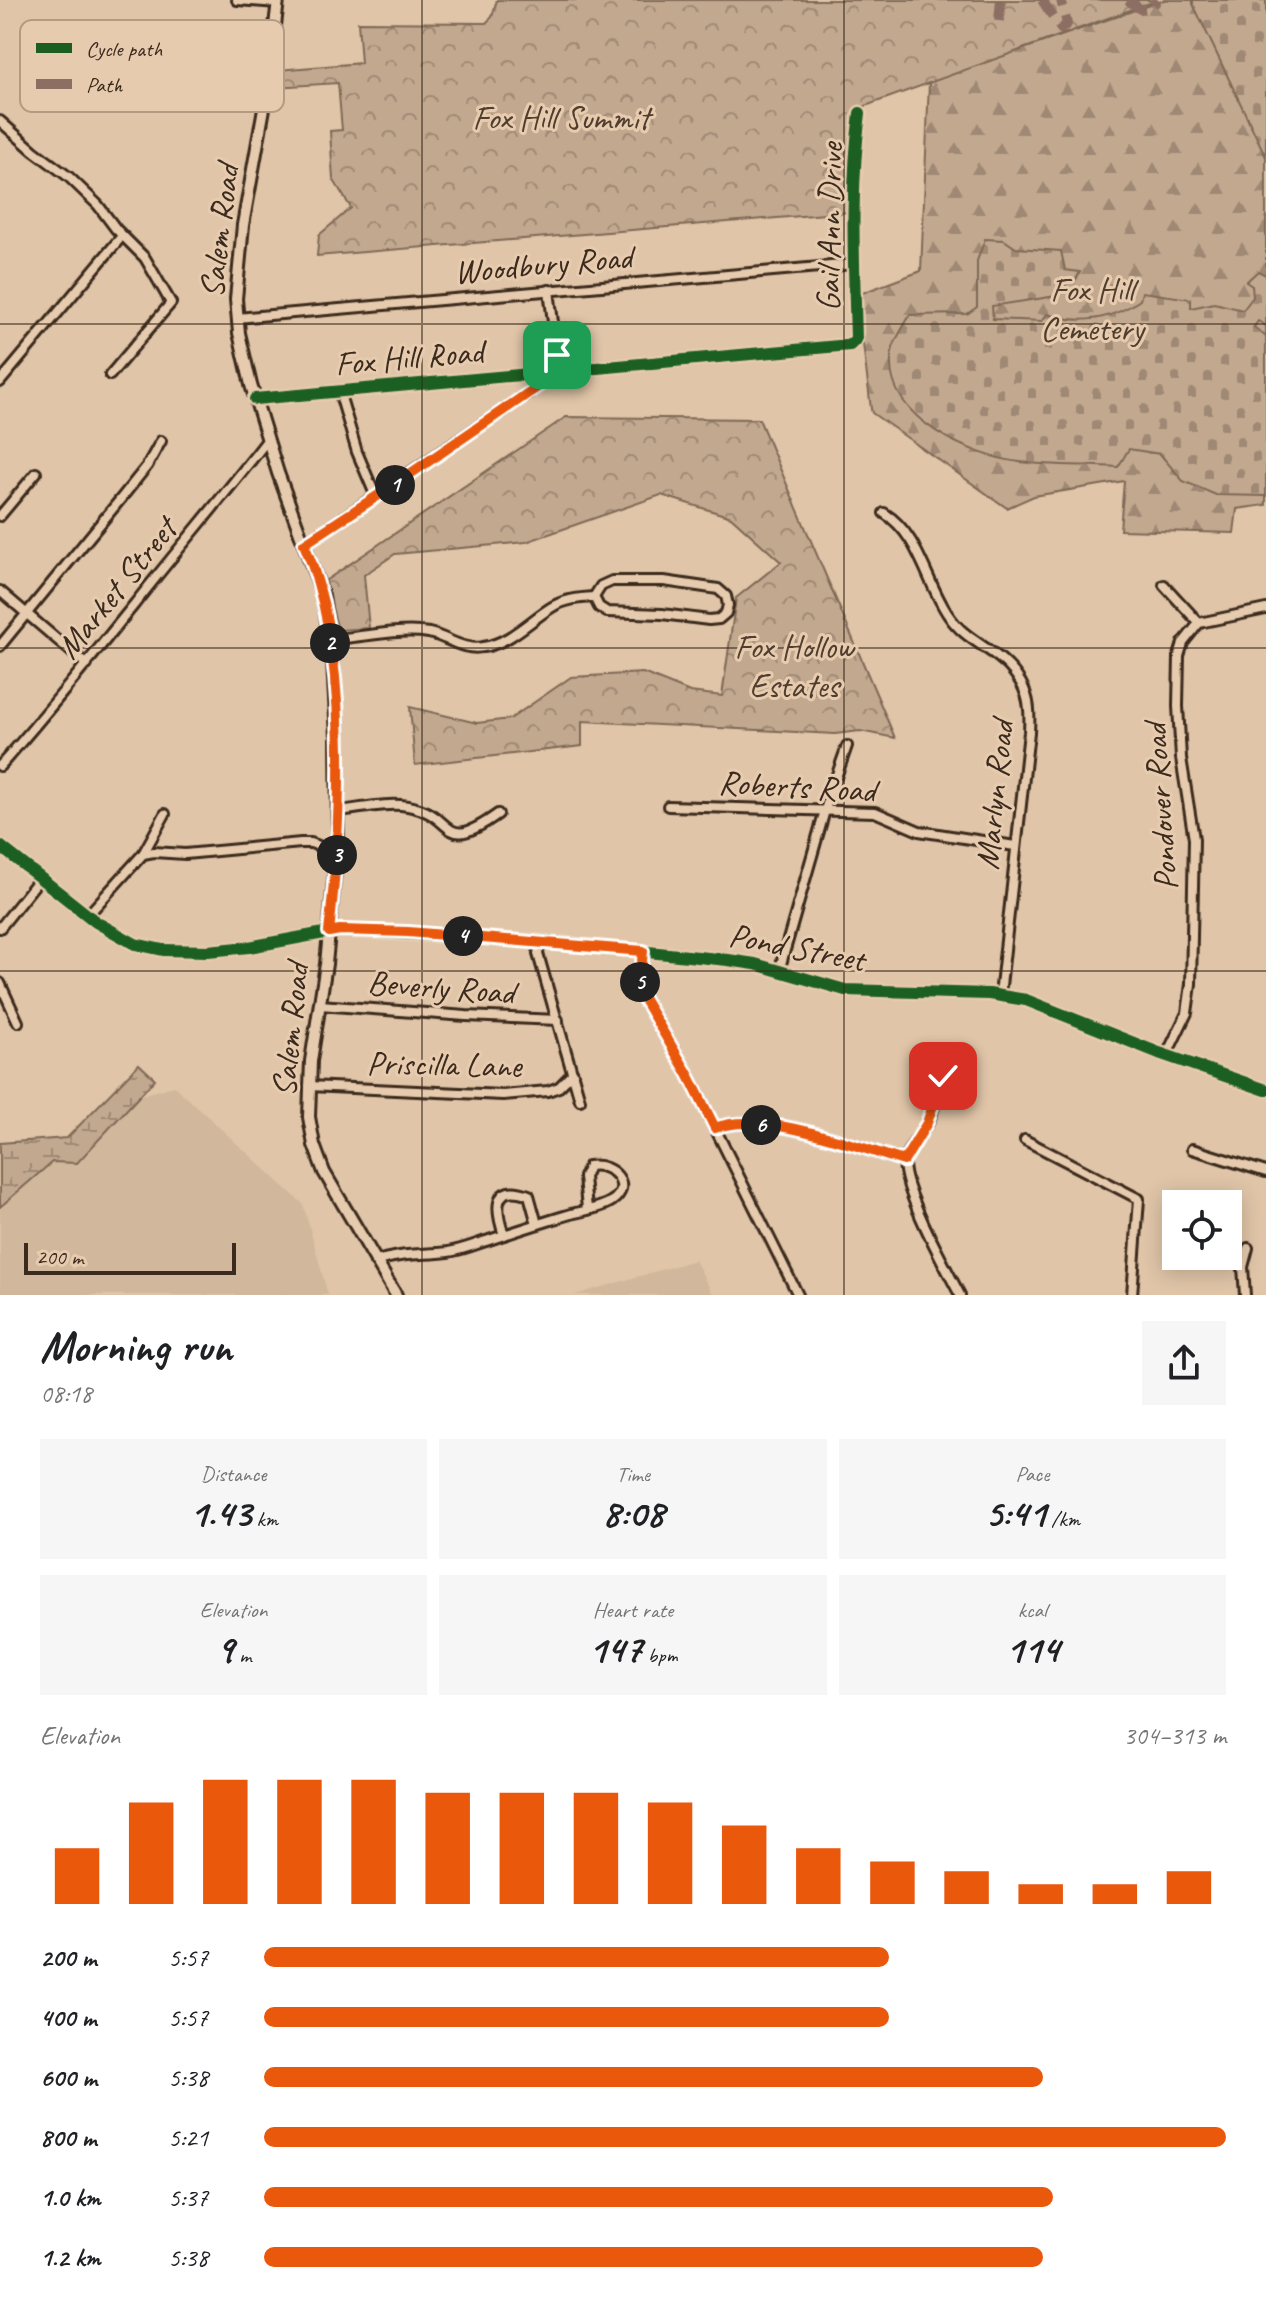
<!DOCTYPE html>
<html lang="en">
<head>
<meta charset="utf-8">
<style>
	:root { --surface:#fff; --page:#f6f6f6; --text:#202124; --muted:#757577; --accent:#ea580c }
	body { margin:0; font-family:Caveat,sans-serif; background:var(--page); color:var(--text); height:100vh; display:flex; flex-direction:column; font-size:30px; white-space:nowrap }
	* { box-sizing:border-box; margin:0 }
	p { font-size:26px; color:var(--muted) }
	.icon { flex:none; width:44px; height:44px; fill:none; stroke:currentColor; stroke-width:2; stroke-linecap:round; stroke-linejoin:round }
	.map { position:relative; height:1295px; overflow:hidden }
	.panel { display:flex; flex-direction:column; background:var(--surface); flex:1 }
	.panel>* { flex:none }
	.controls { position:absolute; left:1162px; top:1190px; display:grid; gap:16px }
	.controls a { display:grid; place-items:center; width:80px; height:80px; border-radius:0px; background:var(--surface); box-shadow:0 4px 20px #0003; font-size:40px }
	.scale { position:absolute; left:24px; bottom:20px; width:212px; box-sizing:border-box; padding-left:8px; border:4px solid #3b2a1e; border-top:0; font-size:22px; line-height:28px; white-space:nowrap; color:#3b2a1e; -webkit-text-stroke:6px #e7cbae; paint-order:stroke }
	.pin { position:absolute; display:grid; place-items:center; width:68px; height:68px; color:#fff; margin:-34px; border-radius:16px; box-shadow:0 4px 12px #0006 }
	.km { position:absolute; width:40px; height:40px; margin:-20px; border-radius:50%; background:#222; color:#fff; font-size:22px; line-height:40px; text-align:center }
	.round { display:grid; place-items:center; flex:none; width:84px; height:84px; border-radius:0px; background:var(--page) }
	.overview { display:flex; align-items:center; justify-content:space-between; height:136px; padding:0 40px }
	h1 { font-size:44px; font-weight:700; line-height:60px }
	.metrics { display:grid; grid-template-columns:repeat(3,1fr); gap:12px; height:136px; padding:8px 40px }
	.metrics div { display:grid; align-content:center; border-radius:0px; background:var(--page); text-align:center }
	.metrics b { font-size:40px; font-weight:700 }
	.metrics small { font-size:22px; font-weight:400 }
	.metrics p { font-size:22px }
	.chart { height:224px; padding:16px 40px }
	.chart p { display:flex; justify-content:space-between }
	.chart svg { width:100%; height:144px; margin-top:8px; stroke:var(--accent); stroke-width:6 }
	ul { padding:0 40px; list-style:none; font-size:26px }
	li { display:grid; grid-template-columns:128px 96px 1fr; align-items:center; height:60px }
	li i { height:20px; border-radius:10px; background:var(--accent) }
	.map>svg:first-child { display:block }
</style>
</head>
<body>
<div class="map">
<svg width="1266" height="1295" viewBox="0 0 1266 1295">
	<defs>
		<pattern id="forest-firs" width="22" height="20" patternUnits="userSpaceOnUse" patternTransform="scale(2)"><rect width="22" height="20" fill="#c2a88f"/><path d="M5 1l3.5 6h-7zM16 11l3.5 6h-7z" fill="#9f8974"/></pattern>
		<pattern id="wetland-marsh" width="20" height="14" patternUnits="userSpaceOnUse" patternTransform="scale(2)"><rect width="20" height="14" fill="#c2a88f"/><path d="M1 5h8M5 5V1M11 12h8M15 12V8" fill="none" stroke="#9f8974"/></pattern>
		<pattern id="cemetery-stones" width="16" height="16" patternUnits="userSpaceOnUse" patternTransform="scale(2)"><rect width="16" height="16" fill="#c2a88f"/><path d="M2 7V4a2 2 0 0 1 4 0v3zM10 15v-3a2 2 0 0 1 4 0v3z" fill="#9f8974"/></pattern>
		<pattern id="park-crowns" width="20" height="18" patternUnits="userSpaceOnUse" patternTransform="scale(2)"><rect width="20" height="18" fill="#c2a88f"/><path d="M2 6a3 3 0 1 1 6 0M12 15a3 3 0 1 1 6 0" fill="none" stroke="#9f8974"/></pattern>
	</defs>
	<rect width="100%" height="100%" fill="#e0c5a8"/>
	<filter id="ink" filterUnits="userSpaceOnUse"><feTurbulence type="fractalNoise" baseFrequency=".0125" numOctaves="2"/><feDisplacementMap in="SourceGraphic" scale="16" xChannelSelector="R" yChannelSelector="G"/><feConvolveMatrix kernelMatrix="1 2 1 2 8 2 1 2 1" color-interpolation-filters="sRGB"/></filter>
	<g filter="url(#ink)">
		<g fill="#d1b79b">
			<path d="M 174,1086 L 303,1204 L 328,1295 L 0,1295 L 0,1210 L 55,1149 L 80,1161 L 138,1096 Z"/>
			<path d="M 695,1260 L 713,1295 L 575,1295 Z"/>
		</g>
		<path fill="url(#forest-firs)" stroke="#7e6956" stroke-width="2" d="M 1164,0 L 1266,0 L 1266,505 L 1237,509 L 1234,533 L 1120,530 L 1124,481 L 1034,496 L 1007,508 L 872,413 L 871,409 L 857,295 L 921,271 L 929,82 Z"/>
		<path fill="url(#wetland-marsh)" stroke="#7e6956" stroke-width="2" d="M 139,1064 L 155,1079 L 77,1163 L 52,1162 L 0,1207 L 0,1143 L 67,1138 Z"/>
		<g fill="url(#cemetery-stones)" stroke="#7e6956" stroke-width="2">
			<path d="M 1193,0 L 1266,0 L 1266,157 L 1193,4 Z"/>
			<path d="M 985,239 L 1004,240 L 1016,248 L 1061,251 L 1065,270 L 1080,272 L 1074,283 L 1065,281 L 1056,296 L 992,306 L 993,319 L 1042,321 L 1047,314 C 1080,325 1111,320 1140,300 L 1142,292 L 1191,299 L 1191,308 L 1214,303 L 1243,310 L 1253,297 L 1252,286 L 1246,282 L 1258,271 L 1266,275 L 1266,326 L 1258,321 L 1254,327 L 1266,337 L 1266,496 L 1216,495 L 1183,481 L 1160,454 L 1129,449 L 1118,467 C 1086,465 1052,466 1020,462 C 970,456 888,419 891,360 C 891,344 903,328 910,315 L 967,314 L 977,307 L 977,261 Z"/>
		</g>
		<g fill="url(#park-crowns)" stroke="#7e6956" stroke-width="2">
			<path d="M 497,0 L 1158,0 L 857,109 L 849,212 L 317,256 L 319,235 L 351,208 L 333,179 L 330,131 L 342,130 L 338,83 L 275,87 L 278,70 L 361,63 L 358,22 L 486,23 L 492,17 Z"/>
			<path d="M 566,417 L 759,419 L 895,738 L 860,731 L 835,734 L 582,721 L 582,746 L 415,765 L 410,707 L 477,723 L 510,719 L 571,677 L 643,673 L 690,692 L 722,696 L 736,598 L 781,562 L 731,517 L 661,495 L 526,542 L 395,554 L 364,575 L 369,628 L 338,630 L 325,581 Z"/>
		</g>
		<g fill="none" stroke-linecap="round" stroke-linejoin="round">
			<defs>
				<g id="minor">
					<path d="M 237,0 L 278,3"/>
					<path d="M 0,121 L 34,151 L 69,177 L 98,205 L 116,229 L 145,258 L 171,303 L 110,375"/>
					<path d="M 237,318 L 854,264"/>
					<path d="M 0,382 L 122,236"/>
					<path d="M 339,391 L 357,452 L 376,497"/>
					<path d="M 255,399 L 850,345 L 856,339 C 854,263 850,187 860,113"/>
					<path d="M 884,513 C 919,534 926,583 949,616 C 968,645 1002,649 1021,683 C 1030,699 1030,714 1029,732 L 1000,995"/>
					<path d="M 0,516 L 36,473"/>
					<path d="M 304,544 L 543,383 L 556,365 L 557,355 L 549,290"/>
					<path d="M 612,581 L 664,581 L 718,589 L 726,596 L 728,605 L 726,613 L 719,619 L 709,620 L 662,614 L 607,612 L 599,607 L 594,597 L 601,586 Z"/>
					<path d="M 1164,585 L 1199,623"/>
					<path d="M 0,591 L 87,665"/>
					<path d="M 330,640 C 359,637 401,628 429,633 C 447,637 463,651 483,647 C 510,643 529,621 552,607 C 565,599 579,598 594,597"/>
					<path d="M 0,646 L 119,501 L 147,466 L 161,441"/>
					<path d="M 0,766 C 47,714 89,660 133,606 C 177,550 224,496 268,439"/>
					<path d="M 668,806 L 875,812 L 919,831 L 1015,846"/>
					<path d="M 338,811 C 360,809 387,802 408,806 C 458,815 439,856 498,814"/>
					<path d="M 0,846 L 96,922 L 135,944 L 163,950 L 208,951 L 249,947 L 340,930 L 548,942 L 728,960 L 755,964 L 845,990 L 989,994 L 1026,1000 L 1159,1053 L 1266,1090"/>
					<path d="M 143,854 L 154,852 L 185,854 L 301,843 L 311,843 L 337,853"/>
					<path d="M 87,916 L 143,854 L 165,814"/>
					<path d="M 0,928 L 40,878"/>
					<path d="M 540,941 L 538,954 L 580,1100"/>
					<path d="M 643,951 L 640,982 L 643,998 L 688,1074 L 798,1295"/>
					<path d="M 779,971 L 828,800 L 847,746"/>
					<path d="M 0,983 L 18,1022"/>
					<path d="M 320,1005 L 466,1016 L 558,1020"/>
					<path d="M 1166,1056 L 1187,1013 L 1191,984 L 1194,839 L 1181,758 L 1178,706 L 1179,656 L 1183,643 L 1199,623 L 1266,609"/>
					<path d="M 943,1076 C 938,1092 935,1108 928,1123 C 921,1135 909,1146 905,1159 C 898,1183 947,1270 960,1295"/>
					<path d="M 309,1086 L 503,1095 L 548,1091 L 559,1087 L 573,1073"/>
					<path d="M 715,1128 C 763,1110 855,1146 904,1161"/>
					<path d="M 1025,1140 L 1139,1199 L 1132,1295"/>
					<path d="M 1192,1149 L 1266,1172"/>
					<path d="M 504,1235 C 496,1212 491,1181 529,1195 L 537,1224"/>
					<path d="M 375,1262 C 399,1253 423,1255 448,1252 C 462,1250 476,1244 489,1240 C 516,1231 544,1222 571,1214 C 583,1211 602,1208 612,1201 C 634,1186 613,1162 589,1166 L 584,1177 L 587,1209"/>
					<path d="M 1245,1295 L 1243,1267 L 1248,1248"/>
				</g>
				<path id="major" d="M 278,0 L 268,86 L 243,225 L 236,299 L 239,333 L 251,385 L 278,473 L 323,596 L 333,661 L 337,737 L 338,839 L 326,964 L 311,1061 L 309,1117 L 314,1145 L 324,1172 L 396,1295"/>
			</defs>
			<use href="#minor" stroke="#3b2a1e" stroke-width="14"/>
			<use href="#major" stroke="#3b2a1e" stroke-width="16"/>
			<use href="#minor" stroke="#e7cbae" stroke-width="8"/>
			<use href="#major" stroke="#e7cbae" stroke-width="10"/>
			<g stroke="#8d6e63" stroke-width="10" stroke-dasharray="20 10" stroke-linecap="butt">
				<path d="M 1042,0 L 1061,29 L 1067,24 L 1061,0"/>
				<path d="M 1128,0 L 1140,9 L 1151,8 L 1157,0"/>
				<path d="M 999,21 L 1001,0"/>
			</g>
			<defs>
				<g id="cycleway">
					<path d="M 255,399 L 850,345 L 856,339 C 854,263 850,187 860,113"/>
					<path d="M 0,846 L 96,922 L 135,944 L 163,950 L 208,951 L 249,947 L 340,930 L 548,942 L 728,960 L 755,964 L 845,990 L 989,994 L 1026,1000 L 1159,1053 L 1266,1090"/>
				</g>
			</defs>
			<use href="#cycleway" stroke="#e7cbae" stroke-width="17"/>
			<use href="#cycleway" stroke="#1b5e20" stroke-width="12"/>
		</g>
	</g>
	<g fill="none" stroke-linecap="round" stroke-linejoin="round" filter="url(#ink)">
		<defs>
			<path id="route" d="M 557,355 L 556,365 L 543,383 L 388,489 L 304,544 C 350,649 342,818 329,932 L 340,930 L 408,932 L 643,951 L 640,982 L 643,998 L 688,1074 L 715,1128 C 763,1110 855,1146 904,1161 L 927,1123 L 943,1076"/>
		</defs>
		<use href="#route" stroke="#fff" stroke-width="16"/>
		<use href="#route" stroke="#ea580c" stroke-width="10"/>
	</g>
	<path fill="none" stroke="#3b2a1e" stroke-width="2" stroke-opacity="0.55" d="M 422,0 L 422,1295M 844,0 L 844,1295M 0,324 L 1266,324M 0,648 L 1266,648M 0,971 L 1266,971"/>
	<g text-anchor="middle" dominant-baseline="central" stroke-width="6" stroke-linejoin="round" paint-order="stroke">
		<g font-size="34" fill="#4f3d2f" stroke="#e7cbae">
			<text x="561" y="117">Fox Hill Summit</text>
			<text x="1092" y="289">Fox Hill<tspan x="1092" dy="39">Cemetery</tspan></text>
			<text x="794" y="646">Fox Hollow<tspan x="794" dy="39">Estates</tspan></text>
		</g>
		<g font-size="34" fill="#3b2a1e" stroke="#e7cbae">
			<text transform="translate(829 227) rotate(-89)">Gail Ann Drive</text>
			<text transform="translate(219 231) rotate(-83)">Salem Road</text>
			<text transform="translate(543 264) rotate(-5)">Woodbury Road</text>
			<text transform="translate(409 357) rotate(-5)">Fox Hill Road</text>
			<text transform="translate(116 588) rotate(-51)">Market Street</text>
			<text transform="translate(797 786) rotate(3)">Roberts Road</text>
			<text transform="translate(994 795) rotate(-84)">Marlyn Road</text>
			<text transform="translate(1160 807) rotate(-94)">Pondover Road</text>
			<text transform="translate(797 947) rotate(11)">Pond Street</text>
			<text transform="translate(441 987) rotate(4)">Beverly Road</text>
			<text transform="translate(290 1030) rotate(-84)">Salem Road</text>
			<text transform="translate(444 1064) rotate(1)">Priscilla Lane</text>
		</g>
	</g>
	<rect x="20" y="20" width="264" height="92" rx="12" fill="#e7cbae" stroke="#b39b83" stroke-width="2"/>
	<rect x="36" y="43" width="36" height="10" fill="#1b5e20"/>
	<rect x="36" y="79" width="36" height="10" fill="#8d6e63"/>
	<g font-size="22" fill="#3b2a1e">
		<text x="86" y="56">Cycle path</text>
		<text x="86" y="92">Path</text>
	</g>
</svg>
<div class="controls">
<a><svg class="icon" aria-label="locate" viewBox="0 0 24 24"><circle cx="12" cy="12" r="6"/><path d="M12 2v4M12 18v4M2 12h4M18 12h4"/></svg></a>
</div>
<div class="scale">200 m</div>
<div class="pin" style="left:557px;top:355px;background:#1e9e55"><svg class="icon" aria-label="arrive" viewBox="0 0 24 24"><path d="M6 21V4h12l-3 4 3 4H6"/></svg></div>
<div class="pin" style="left:943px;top:1076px;background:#d93025"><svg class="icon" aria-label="check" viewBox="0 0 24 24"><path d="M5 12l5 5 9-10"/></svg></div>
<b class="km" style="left:395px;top:485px">1</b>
<b class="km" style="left:330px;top:643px">2</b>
<b class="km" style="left:337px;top:855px">3</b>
<b class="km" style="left:463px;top:936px">4</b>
<b class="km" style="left:640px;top:982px">5</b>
<b class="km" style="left:761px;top:1125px">6</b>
</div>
<section class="panel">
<div class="overview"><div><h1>Morning run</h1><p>08:18</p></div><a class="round"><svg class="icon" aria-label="share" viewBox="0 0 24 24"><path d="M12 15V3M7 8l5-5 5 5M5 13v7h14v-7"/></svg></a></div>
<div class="metrics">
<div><p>Distance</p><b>1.43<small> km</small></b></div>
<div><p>Time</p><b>8:08</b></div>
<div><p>Pace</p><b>5:41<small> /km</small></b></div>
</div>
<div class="metrics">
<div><p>Elevation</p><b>9<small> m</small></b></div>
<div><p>Heart rate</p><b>147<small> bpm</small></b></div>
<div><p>kcal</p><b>114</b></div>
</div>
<div class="chart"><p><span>Elevation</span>304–313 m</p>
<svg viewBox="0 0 160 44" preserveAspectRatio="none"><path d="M5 44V27M15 44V13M25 44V6M35 44V6M45 44V6M55 44V10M65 44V10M75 44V10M85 44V13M95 44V20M105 44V27M115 44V31M125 44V34M135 44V38M145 44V38M155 44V34"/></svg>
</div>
<ul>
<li><b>200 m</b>5:57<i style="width:65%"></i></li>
<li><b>400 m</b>5:57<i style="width:65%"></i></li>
<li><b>600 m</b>5:38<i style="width:81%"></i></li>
<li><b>800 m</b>5:21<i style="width:100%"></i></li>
<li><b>1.0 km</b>5:37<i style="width:82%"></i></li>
<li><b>1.2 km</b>5:38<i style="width:81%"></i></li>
</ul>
</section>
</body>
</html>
